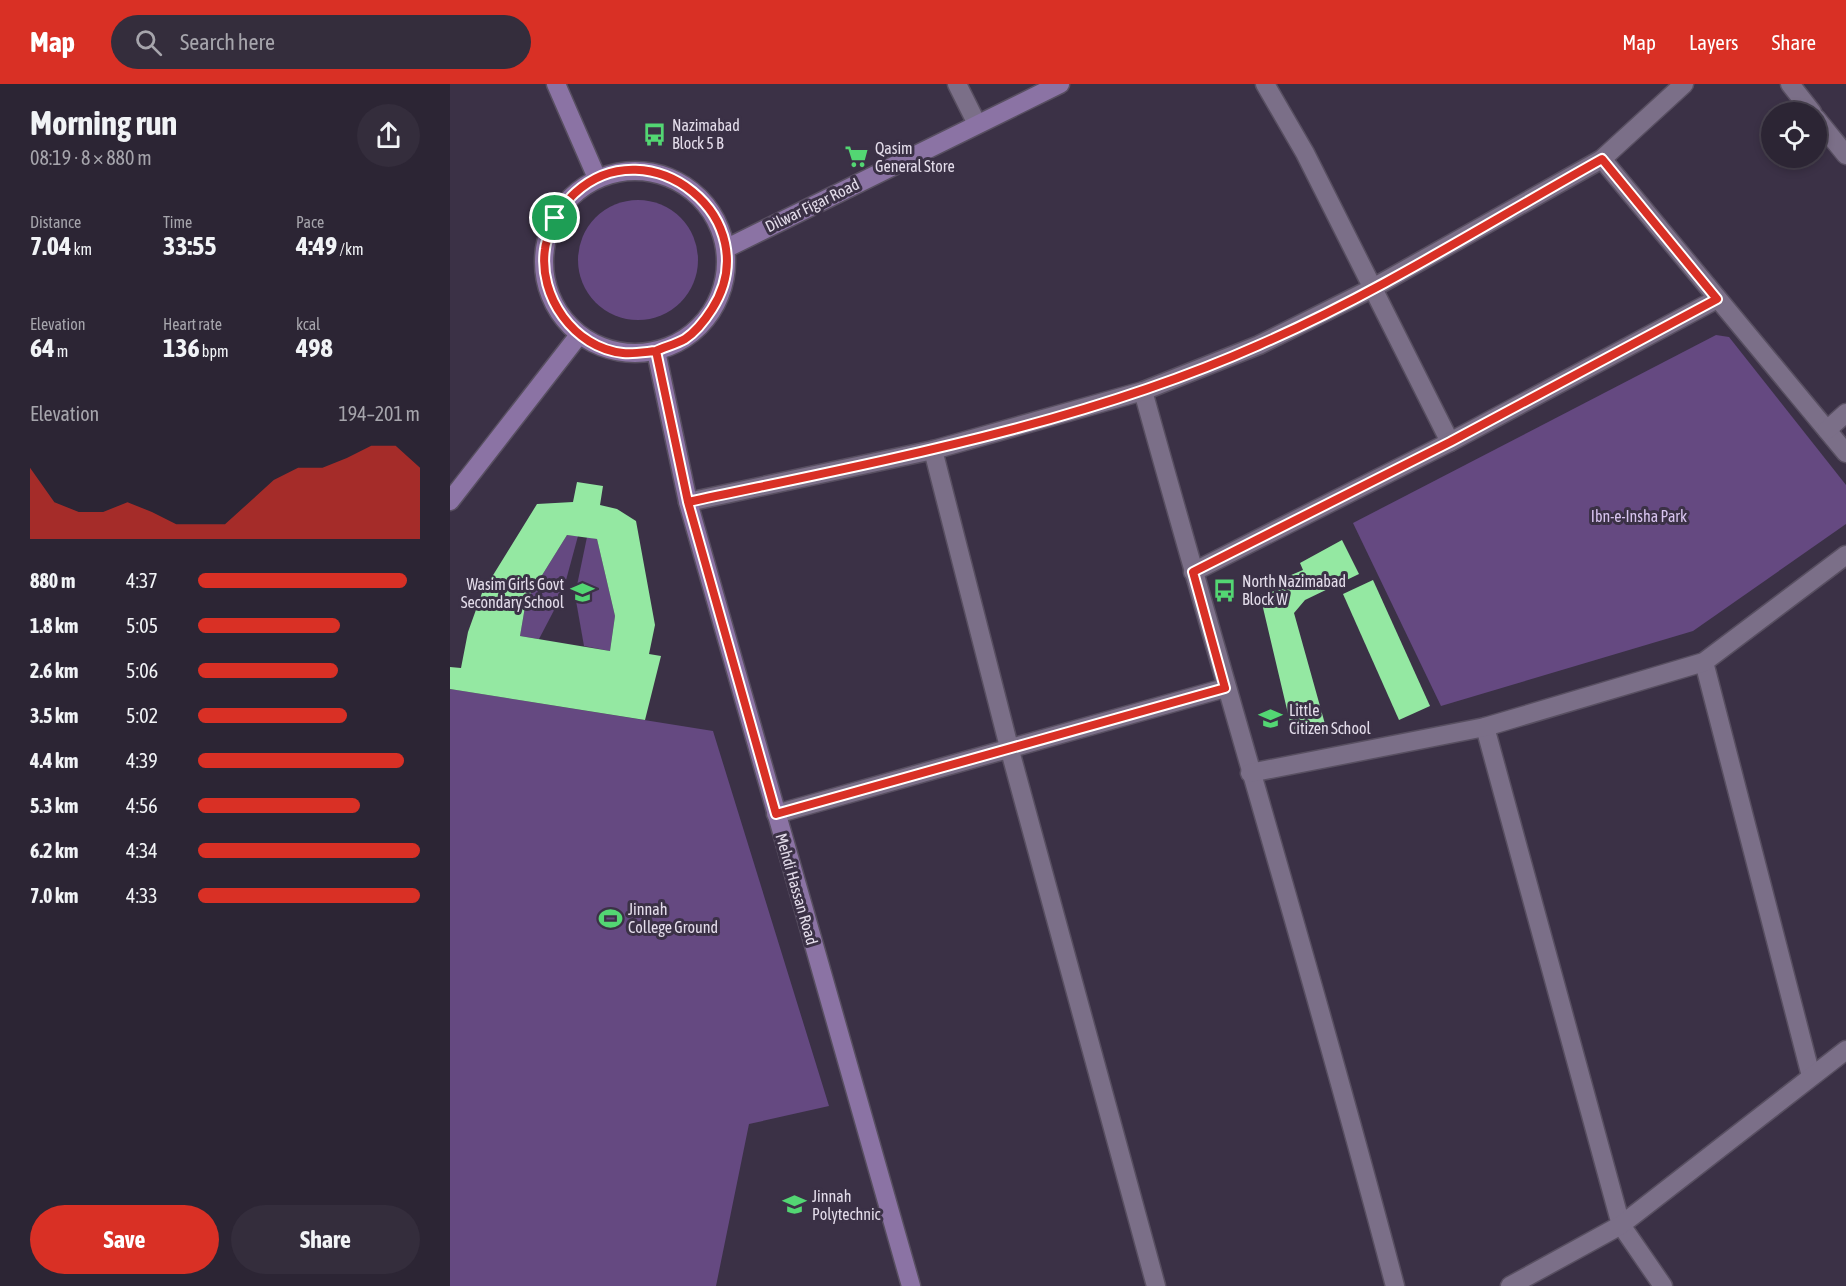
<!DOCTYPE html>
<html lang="en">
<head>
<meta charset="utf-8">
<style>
	:root { --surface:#2c2534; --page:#342d3c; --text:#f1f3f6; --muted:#a6a5ac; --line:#48424f; --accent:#d93025 }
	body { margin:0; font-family:"Asap Condensed",sans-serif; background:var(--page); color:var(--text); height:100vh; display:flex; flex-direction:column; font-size:22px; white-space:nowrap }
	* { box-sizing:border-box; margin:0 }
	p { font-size:20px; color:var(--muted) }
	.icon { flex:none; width:33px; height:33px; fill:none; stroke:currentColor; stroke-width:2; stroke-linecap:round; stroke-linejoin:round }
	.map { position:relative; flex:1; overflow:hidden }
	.sheet { display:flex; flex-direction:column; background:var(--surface); width:450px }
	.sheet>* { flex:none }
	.controls { position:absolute; left:1311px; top:18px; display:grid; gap:12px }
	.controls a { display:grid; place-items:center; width:66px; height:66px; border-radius:50%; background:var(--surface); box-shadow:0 3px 9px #0003,0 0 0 2px var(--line); font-size:30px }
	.pin { position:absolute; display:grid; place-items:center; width:51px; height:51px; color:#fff; margin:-26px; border:3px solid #fff; border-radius:50%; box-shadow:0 2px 6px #0007 }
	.round { display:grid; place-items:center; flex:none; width:63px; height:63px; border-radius:32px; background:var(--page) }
	.overview { display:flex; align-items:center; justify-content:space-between; height:102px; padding:0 30px }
	h1 { font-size:33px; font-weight:700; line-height:45px }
	.metrics { display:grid; grid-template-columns:repeat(3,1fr); gap:9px; height:102px; padding:6px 30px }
	.metrics div { display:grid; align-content:center }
	.metrics b { font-size:26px; font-weight:700 }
	.metrics small { font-size:16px; font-weight:400 }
	.metrics p { font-size:16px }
	.chart { height:168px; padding:12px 30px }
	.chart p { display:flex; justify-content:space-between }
	.chart svg { width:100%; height:108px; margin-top:6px; fill:var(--accent); opacity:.7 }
	.cta { display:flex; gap:12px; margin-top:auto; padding:12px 30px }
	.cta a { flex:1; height:69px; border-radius:36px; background:var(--accent); color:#fff; font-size:24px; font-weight:700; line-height:69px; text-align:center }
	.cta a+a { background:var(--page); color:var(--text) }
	ul { padding:0 30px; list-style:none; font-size:20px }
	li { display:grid; grid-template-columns:96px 72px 1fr; align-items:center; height:45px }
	li i { height:15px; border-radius:8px; background:var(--accent) }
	header { display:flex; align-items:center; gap:36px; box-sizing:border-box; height:84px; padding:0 30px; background:var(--accent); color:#fff }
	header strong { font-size:28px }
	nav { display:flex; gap:33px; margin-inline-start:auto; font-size:21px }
	.search { width:420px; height:54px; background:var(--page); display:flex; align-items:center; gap:15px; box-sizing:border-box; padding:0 21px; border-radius:33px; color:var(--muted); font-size:22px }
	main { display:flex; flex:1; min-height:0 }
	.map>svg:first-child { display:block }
</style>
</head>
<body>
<header>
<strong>Map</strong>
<div class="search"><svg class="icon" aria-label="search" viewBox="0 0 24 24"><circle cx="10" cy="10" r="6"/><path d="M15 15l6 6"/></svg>Search here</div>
<nav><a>Map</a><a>Layers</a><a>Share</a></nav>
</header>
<main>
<section class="sheet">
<div class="overview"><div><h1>Morning run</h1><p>08:19 · 8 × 880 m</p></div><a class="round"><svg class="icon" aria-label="share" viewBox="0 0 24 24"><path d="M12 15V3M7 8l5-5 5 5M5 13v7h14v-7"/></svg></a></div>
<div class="metrics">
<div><p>Distance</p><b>7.04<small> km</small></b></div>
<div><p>Time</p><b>33:55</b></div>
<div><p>Pace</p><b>4:49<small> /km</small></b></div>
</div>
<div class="metrics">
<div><p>Elevation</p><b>64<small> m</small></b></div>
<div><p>Heart rate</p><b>136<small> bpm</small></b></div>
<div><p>kcal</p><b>498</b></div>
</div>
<div class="chart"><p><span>Elevation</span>194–201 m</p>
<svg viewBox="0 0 160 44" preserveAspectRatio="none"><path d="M0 44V15L10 29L20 33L30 33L40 29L50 33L60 38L70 38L80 38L90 29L100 20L110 15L120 15L130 11L140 6L150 6L160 15V44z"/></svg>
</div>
<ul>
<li><b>880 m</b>4:37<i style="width:94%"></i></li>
<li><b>1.8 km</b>5:05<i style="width:64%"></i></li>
<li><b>2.6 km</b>5:06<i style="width:63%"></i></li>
<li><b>3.5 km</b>5:02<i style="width:67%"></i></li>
<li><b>4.4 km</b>4:39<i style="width:93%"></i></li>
<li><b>5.3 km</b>4:56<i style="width:73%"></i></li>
<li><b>6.2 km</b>4:34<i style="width:100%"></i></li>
<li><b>7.0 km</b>4:33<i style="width:100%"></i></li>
</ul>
<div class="cta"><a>Save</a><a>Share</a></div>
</section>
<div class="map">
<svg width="1396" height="1202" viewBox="0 0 1396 1202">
	<rect width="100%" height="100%" fill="#3b3146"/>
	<g fill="#654981">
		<circle cx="188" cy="176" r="60"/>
		<path d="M 1266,251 L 1279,253 L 1396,401 L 1396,440 L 1243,547 L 991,622 L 903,439 Z"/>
		<path d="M 117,451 L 128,452 L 112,511 L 89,555 L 70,552 L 76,517 Z"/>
		<path d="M 137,453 L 147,455 L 165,532 L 160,567 L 134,562 L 125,511 Z"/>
		<path d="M 0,605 L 263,647 L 379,1022 L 299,1040 L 266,1202 L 0,1202 Z"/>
	</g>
	<g fill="#94e8a2" fill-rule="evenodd">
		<path d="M 127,398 L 153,402 L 150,421 L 167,425 L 186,437 L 205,541 L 199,570 L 211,572 L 195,636 L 0,605 L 0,583 L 11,584 L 18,548 L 32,509 L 87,420 L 123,418 ZM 117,451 L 147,455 L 165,532 L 160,567 L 70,552 L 76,517 Z"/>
		<path d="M 892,456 L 909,490 L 855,516 L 844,529 L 875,640 L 843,651 L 810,511 L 831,505 L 827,497 L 853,486 L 850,479 Z"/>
		<path d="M 923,496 L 980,622 L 949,636 L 893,510 Z"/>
	</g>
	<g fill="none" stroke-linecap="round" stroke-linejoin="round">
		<defs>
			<g id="street">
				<path d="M 507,0 L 527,40"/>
				<path d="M 815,0 L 855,69 L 1000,358"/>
				<path d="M 1340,0 L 1362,28"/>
				<path d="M 1366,34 L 1396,71"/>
				<path d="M 1152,75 L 1396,369"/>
				<path d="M 693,307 C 776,606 866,902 945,1202"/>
				<path d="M 1377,346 L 1396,329"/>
				<path d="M 483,366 L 559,663 L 706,1202"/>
				<path d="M 238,418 L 483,366 L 693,307 L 809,261 L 921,205 L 1152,75 L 1234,0"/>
				<path d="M 743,488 L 1000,358 L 1267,215"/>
				<path d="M 1254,578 L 1361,992"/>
				<path d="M 1035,643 L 1171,1141 L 1213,1202"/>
				<path d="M 800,689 L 1035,643 L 1254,578 L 1396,471"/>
				<path d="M 326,730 L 775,604"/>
				<path d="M 1060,1202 L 1171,1141 L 1396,966"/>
			</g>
			<g id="secondary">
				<path d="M 106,0 L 147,94"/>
				<circle cx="185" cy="178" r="91"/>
				<path d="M 277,164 L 610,0"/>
				<path d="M 206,267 L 238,418 L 461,1202"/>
				<path d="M 0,417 L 129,251"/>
			</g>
		</defs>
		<use href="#street" stroke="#584f61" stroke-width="21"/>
		<use href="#secondary" stroke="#584f61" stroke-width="21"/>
		<use href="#street" stroke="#7b6f88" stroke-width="18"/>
		<use href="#secondary" stroke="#8b73a4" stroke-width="18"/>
	</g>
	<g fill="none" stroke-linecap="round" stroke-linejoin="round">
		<defs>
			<path id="route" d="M 105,134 C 102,144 96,155 95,165 C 88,212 124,264 173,269 C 184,270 195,268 206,267 L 238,418 L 326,730 L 775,604 L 743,488 L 1000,358 L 1267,215 L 1152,75 C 1039,138 928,209 809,261 C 630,341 430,377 238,418 L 206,267 C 215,263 226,260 235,255 C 247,247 255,236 262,225 C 319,135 199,41 125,109 C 117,116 111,126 105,134"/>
		</defs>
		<use href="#route" stroke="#fff" stroke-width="12"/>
		<use href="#route" stroke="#d93025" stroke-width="8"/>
	</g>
	<defs>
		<symbol id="bus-bare" viewBox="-9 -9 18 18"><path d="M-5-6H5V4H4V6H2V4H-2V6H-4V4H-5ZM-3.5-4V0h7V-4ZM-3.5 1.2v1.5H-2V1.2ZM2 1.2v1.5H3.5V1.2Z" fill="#53d673" stroke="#3b3146" stroke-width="2.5" paint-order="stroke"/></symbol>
		<symbol id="supermarket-bare" viewBox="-9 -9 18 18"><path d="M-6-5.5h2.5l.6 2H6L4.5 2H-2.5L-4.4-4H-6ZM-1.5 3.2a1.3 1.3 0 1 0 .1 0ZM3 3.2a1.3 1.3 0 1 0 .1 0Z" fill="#53d673" stroke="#3b3146" stroke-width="2.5" paint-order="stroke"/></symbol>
		<symbol id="school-bare" viewBox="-9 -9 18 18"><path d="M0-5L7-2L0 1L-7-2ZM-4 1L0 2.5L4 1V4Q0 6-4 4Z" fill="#53d673" stroke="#3b3146" stroke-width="2.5" paint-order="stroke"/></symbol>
		<symbol id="stadium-bare" viewBox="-9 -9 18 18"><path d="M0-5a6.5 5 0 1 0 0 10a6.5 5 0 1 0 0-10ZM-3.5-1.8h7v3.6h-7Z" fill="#53d673" stroke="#3b3146" stroke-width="2.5" paint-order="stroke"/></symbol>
		<symbol id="university-bare" viewBox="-9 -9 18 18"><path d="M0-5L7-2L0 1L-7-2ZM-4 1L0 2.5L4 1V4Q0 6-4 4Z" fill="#53d673" stroke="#3b3146" stroke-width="2.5" paint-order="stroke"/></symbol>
	</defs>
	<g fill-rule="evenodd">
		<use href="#bus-bare" x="188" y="34" width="33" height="33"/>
		<use href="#supermarket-bare" x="390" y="56" width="33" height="33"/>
		<use href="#bus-bare" x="758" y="490" width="33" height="33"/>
		<use href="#school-bare" x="116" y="492" width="33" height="33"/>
		<use href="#school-bare" x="804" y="618" width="33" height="33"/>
		<use href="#stadium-bare" x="144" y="818" width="33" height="33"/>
		<use href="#university-bare" x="328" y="1104" width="33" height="33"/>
	</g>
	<g text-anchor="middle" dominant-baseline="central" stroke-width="6" stroke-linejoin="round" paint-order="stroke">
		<g font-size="16" fill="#e4ddeb" stroke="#3b3146" text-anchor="start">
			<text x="222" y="41">Nazimabad<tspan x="222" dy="18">Block 5 B</tspan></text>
			<text x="425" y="64">Qasim<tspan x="425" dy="18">General Store</tspan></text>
			<text x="792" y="497">North Nazimabad<tspan x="792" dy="18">Block W</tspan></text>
			<text x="114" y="500" text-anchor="end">Wasim Girls Govt<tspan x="114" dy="18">Secondary School</tspan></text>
			<text x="839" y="626">Little<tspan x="839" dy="18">Citizen School</tspan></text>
			<text x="178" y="825">Jinnah<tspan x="178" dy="18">College Ground</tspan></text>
			<text x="362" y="1112">Jinnah<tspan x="362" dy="18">Polytechnic</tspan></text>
		</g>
		<g font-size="16" fill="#e4ddeb" stroke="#3b3146">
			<text transform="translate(362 121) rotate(-26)">Dilwar Figar Road</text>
			<text transform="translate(347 805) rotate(74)">Mehdi Hassan Road</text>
		</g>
		<g font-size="16" fill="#d8c4ef" stroke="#3b3146">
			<text x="1189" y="432">Ibn-e-Insha Park</text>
		</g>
	</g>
</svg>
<div class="controls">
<a><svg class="icon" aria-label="locate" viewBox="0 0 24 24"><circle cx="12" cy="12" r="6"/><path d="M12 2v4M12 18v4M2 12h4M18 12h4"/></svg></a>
</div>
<div class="pin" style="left:105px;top:134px;background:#1e9e55"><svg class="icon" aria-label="arrive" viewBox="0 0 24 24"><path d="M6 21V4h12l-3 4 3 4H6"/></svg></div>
</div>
</main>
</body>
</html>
